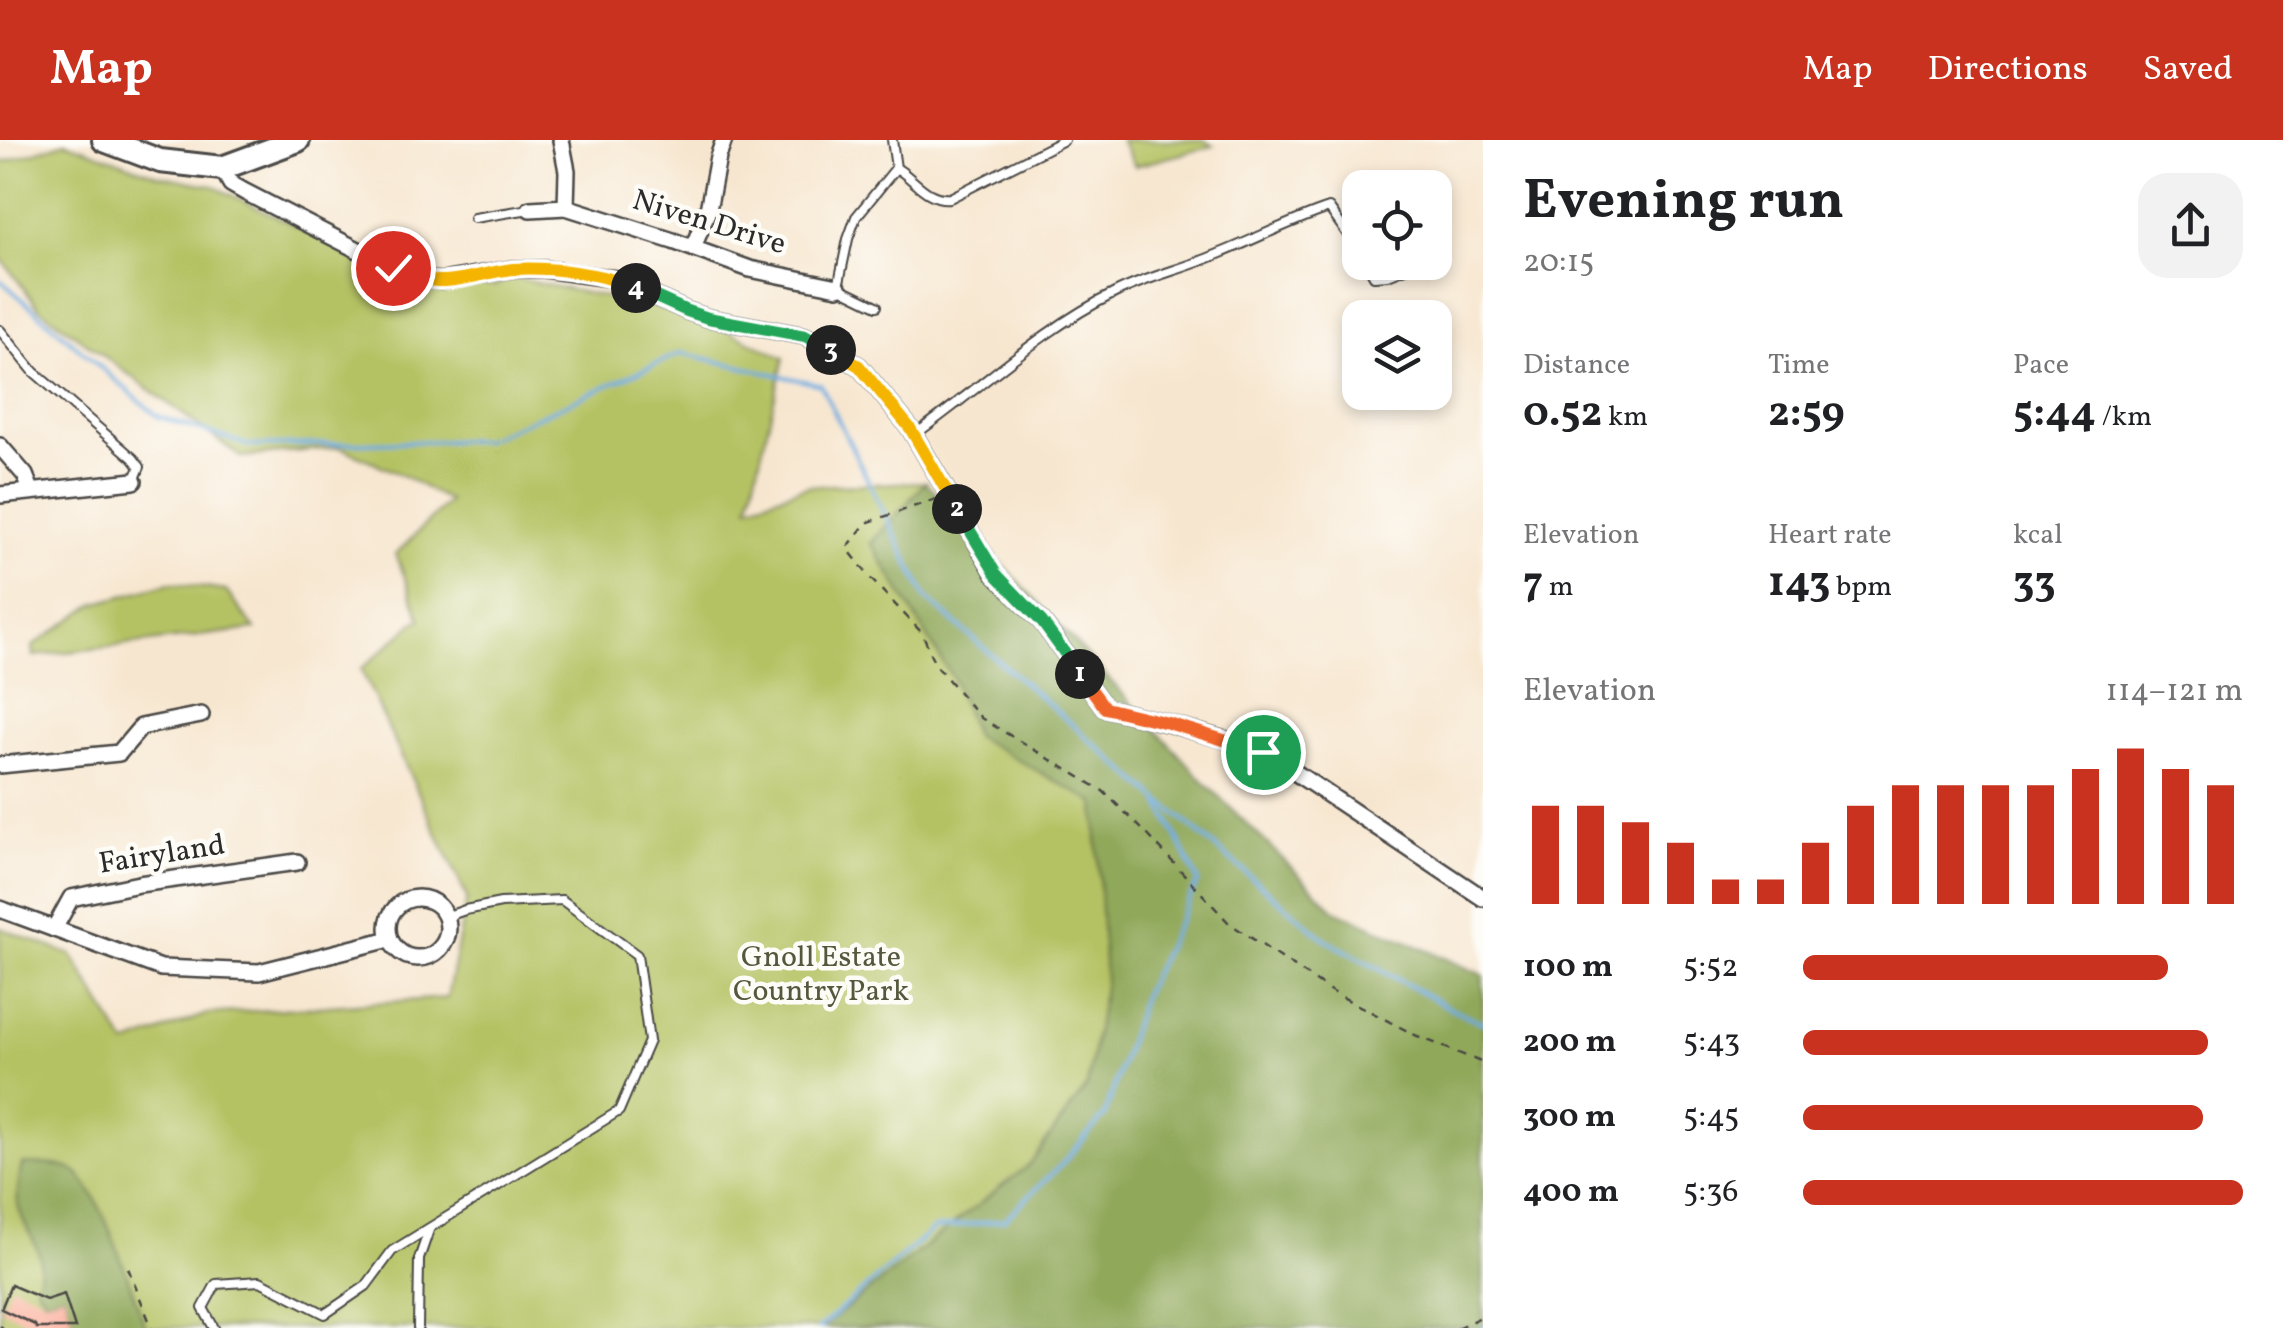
<!DOCTYPE html>
<html lang="en">
<head>
<meta charset="utf-8">
<style>
	:root { --surface:#fff; --page:#f2f2f2; --text:#202124; --muted:#757577; --accent:#c8321e }
	body { margin:0; font-family:Vollkorn,serif; background:var(--page); color:var(--text); height:100vh; display:flex; flex-direction:column; font-size:38px; white-space:nowrap }
	* { box-sizing:border-box; margin:0 }
	p { font-size:32px; color:var(--muted) }
	.icon { flex:none; width:55px; height:55px; fill:none; stroke:currentColor; stroke-width:2; stroke-linecap:round; stroke-linejoin:round }
	.map { position:relative; flex:1; overflow:hidden }
	.sheet { display:flex; flex-direction:column; background:var(--surface); width:800px }
	.sheet>* { flex:none }
	.controls { position:absolute; left:1342px; top:30px; display:grid; gap:20px }
	.controls a { display:grid; place-items:center; width:110px; height:110px; border-radius:20px; background:var(--surface); box-shadow:0 5px 15px #0003; font-size:50px }
	.pin { position:absolute; display:grid; place-items:center; width:85px; height:85px; color:#fff; margin:-42px; border:5px solid #fff; border-radius:50%; box-shadow:0 2px 10px #0007 }
	.km { position:absolute; width:50px; height:50px; margin:-25px; border-radius:50%; background:#222; color:#fff; font-size:28px; line-height:50px; text-align:center }
	.round { display:grid; place-items:center; flex:none; width:105px; height:105px; border-radius:30px; background:var(--page) }
	.summary { display:flex; align-items:center; justify-content:space-between; height:170px; padding:0 40px }
	h1 { font-size:55px; font-weight:700; line-height:75px }
	.metrics { display:grid; grid-template-columns:repeat(3,1fr); gap:15px; height:170px; padding:10px 40px }
	.metrics div { display:grid; align-content:center }
	.metrics b { font-size:42px; font-weight:700 }
	.metrics small { font-size:28px; font-weight:400 }
	.metrics p { font-size:28px }
	.chart { height:280px; padding:20px 40px }
	.chart p { display:flex; justify-content:space-between }
	.chart svg { width:100%; height:180px; margin-top:10px; stroke:var(--accent); stroke-width:6 }
	ul { padding:0 40px; list-style:none; font-size:32px }
	li { display:grid; grid-template-columns:160px 120px 1fr; align-items:center; height:75px }
	li i { height:25px; border-radius:12px; background:var(--accent) }
	header { display:flex; align-items:center; gap:60px; box-sizing:border-box; height:140px; padding:0 50px; background:var(--accent); color:#fff }
	header strong { font-size:48px }
	nav { display:flex; gap:55px; margin-inline-start:auto; font-size:35px }
	main { display:flex; flex:1; min-height:0 }
	.map>svg:first-child { display:block }
</style>
</head>
<body>
<header>
<strong>Map</strong>
<nav><a>Map</a><a>Directions</a><a>Saved</a></nav>
</header>
<main>
<div class="map">
<svg width="1483" height="1188" viewBox="0 0 1483 1188">
	<rect width="100%" height="100%" fill="#fdfcf7"/>
	<filter id="ink" filterUnits="userSpaceOnUse"><feTurbulence type="fractalNoise" baseFrequency=".01" numOctaves="2"/><feDisplacementMap in="SourceGraphic" scale="20" xChannelSelector="R" yChannelSelector="G"/><feConvolveMatrix kernelMatrix="1 2 1 2 8 2 1 2 1" color-interpolation-filters="sRGB"/></filter>
	<filter id="wash" filterUnits="userSpaceOnUse"><feTurbulence type="fractalNoise" baseFrequency=".0048" numOctaves="4" result="noise"/><feDisplacementMap in="SourceGraphic" scale="40" xChannelSelector="R" yChannelSelector="G"/><feGaussianBlur stdDeviation="2.25" result="paint"/><feColorMatrix in="noise" values="0 0 0 0 0 0 0 0 0 0 0 0 0 0 0 0 0 1.4 0 .05"/><feComposite in="paint" operator="in"/></filter>
	<g filter="url(#wash)">
		<rect width="100%" height="100%" fill="#f7e6cf"/>
		<g fill="#b5c264" stroke="#707648" stroke-width="2.5">
			<path d="M 1120,0 L 1204,0 L 1213,6 L 1135,26 Z"/>
			<path d="M 66,2 L 158,35 L 213,46 L 406,139 L 495,146 L 510,137 L 700,177 L 784,218 L 749,366 L 807,346 L 926,342 L 871,404 L 1483,958 L 1483,1188 L 0,1188 L 0,788 L 72,815 L 126,905 L 207,874 L 447,858 L 467,758 L 361,529 L 415,482 L 421,480 L 396,414 L 449,361 L 406,337 L 340,307 L 241,317 L 39,168 L 0,117 L 0,23 Z"/>
			<path d="M 169,443 L 226,451 L 255,489 L 34,516 L 33,506 L 94,464 Z"/>
		</g>
		<g fill="#90a85a" stroke="#5e6a42" stroke-width="2.5">
			<path d="M 926,342 L 1209,647 L 1335,770 L 1483,835 L 1483,1188 L 821,1188 L 1029,1025 L 1087,946 L 1105,841 L 1095,663 L 975,596 L 953,539 L 871,403 Z"/>
			<path d="M 22,1024 C 38,1025 61,1022 75,1032 C 101,1049 133,1155 146,1188 L 75,1188 L 64,1154 L 46,1160 L 36,1147 C 50,1106 25,1099 18,1064 C 16,1052 20,1036 22,1024 Z"/>
		</g>
		<g fill="none" stroke-linecap="round" stroke-linejoin="round">
			<g stroke="#6eace0" stroke-width="4">
				<path d="M 0,140 L 157,276 L 250,306 L 485,300 L 681,213 L 821,245 L 926,458 L 1157,658 L 1326,800 L 1448,867 L 1483,883"/>
				<path d="M 819,1188 L 934,1089 L 1004,1080 L 1062,1024 L 1105,975 L 1144,853 L 1198,741 L 1159,661"/>
				<path d="M 1482,1188 L 1483,1188"/>
			</g>
		</g>
		<g id="blocks">
			<path fill="#fca995" d="M 11,1145 L 46,1160 L 64,1154 L 75,1188 L 36,1188 L 35,1185 L 1,1169 Z"/>
		</g>
	</g>
	<g filter="url(#ink)">
		<use href="#blocks" fill-opacity="0" stroke="#4a4744" stroke-width="2.5"/>
		<g fill="none" stroke-linecap="round" stroke-linejoin="round">
			<defs>
				<g id="service">
					<path d="M 896,28 C 914,38 927,61 950,58 L 1064,0"/>
					<path d="M 474,78 L 530,69"/>
					<path d="M 1366,122 L 1374,136 L 1388,135 L 1421,122"/>
					<path d="M 877,166 L 838,147 L 848,99 L 856,77 L 896,28 L 892,0"/>
					<path d="M 0,190 L 34,232 L 133,318 L 140,327 L 134,341"/>
					<path d="M 914,295 C 981,248 1041,189 1115,153 C 1147,137 1183,129 1216,115 C 1254,100 1290,81 1329,68 L 1360,112"/>
					<path d="M 214,1188 L 203,1168 L 216,1144 L 260,1141 L 325,1174 L 366,1146 L 392,1111 L 619,971 L 649,901 L 637,815 L 562,760 L 501,763 L 465,770 L 445,777"/>
					<path d="M 418,1188 L 419,1119 L 429,1090"/>
				</g>
				<g id="minor">
					<path d="M 222,28 L 231,44 L 245,52 L 393,128 L 421,139 L 441,141 L 512,129 L 544,129 L 616,139 L 687,171 L 708,178 L 805,196 L 859,226 L 910,288 L 995,434 L 1042,482 L 1105,568 L 1167,583 L 1263,611 L 1483,758"/>
					<path d="M 566,67 L 673,101 L 750,129 L 838,147"/>
					<path d="M 530,69 L 566,67 L 567,31 L 561,0"/>
					<path d="M 693,108 L 708,70 L 718,17 L 724,0"/>
					<path d="M 0,306 L 25,335 L 31,350"/>
					<path d="M 0,355 L 134,341"/>
					<path d="M 0,625 L 119,613 L 141,587 L 201,575"/>
					<circle cx="418" cy="788" r="30"/>
					<path d="M 0,769 L 161,828 L 259,832 L 390,799"/>
					<path d="M 54,789 L 71,758 L 139,744 L 297,722"/>
				</g>
				<path id="secondary" d="M 104,0 L 160,21 L 222,28 L 298,0"/>
			</defs>
			<use href="#service" stroke="#4a4744" stroke-width="12"/>
			<use href="#minor" stroke="#4a4744" stroke-width="20"/>
			<use href="#secondary" stroke="#4a4744" stroke-width="28"/>
			<g stroke="#4a4744" stroke-width="2.5" stroke-dasharray="8 8" stroke-linecap="butt">
				<path d="M 936,359 L 866,383 L 847,408 L 872,440 L 923,494 L 934,523 L 981,578 L 1103,651 L 1146,693 L 1229,783 L 1329,850 L 1415,895 L 1483,923"/>
				<path d="M 128,1128 L 152,1188"/>
				<path d="M 0,1186 L 3,1188"/>
				<path d="M 1457,1188 L 1483,1176"/>
			</g>
			<use href="#service" stroke="#fff" stroke-width="8"/>
			<use href="#minor" stroke="#fff" stroke-width="15"/>
			<use href="#secondary" stroke="#fff" stroke-width="22"/>
		</g>
	</g>
	<g fill="none" stroke-linecap="round" stroke-linejoin="round" filter="url(#ink)">
		<defs>
			<path id="split-1" d="M 1080,534 L 1105,568 L 1168,583 L 1263,612"/>
			<path id="split-2" d="M 957,369 L 996,434 L 1042,482 L 1080,534"/>
			<path id="split-3" d="M 831,210 L 859,226 L 910,288 L 957,369"/>
			<path id="split-4" d="M 636,148 L 687,171 L 708,178 L 805,196 L 831,210"/>
			<path id="split-5" d="M 393,128 C 408,134 422,140 438,141 C 463,142 489,131 514,129 C 550,127 603,133 636,148"/>
		</defs>
		<use href="#split-1" stroke="#fff" stroke-width="20"/>
		<use href="#split-2" stroke="#fff" stroke-width="20"/>
		<use href="#split-3" stroke="#fff" stroke-width="20"/>
		<use href="#split-4" stroke="#fff" stroke-width="20"/>
		<use href="#split-5" stroke="#fff" stroke-width="20"/>
		<use href="#split-1" stroke="#f0652b" stroke-width="12"/>
		<use href="#split-2" stroke="#22a559" stroke-width="12"/>
		<use href="#split-3" stroke="#f5b400" stroke-width="12"/>
		<use href="#split-4" stroke="#22a559" stroke-width="12"/>
		<use href="#split-5" stroke="#f5b400" stroke-width="12"/>
	</g>
	<g text-anchor="middle" dominant-baseline="central" stroke-width="9" stroke-linejoin="round" paint-order="stroke">
		<g font-size="30" fill="#2b2b2b" stroke="#fdfcf7">
			<text transform="translate(709 83) rotate(17)">Niven Drive</text>
			<text transform="translate(162 715) rotate(-9)">Fairyland</text>
		</g>
		<g font-size="30" fill="#54583c" stroke="#fdfcf7">
			<text x="821" y="818">Gnoll Estate<tspan x="821" dy="34">Country Park</tspan></text>
		</g>
	</g>
</svg>
<div class="controls">
<a><svg class="icon" aria-label="locate" viewBox="0 0 24 24"><circle cx="12" cy="12" r="6"/><path d="M12 2v4M12 18v4M2 12h4M18 12h4"/></svg></a>
<a><svg class="icon" aria-label="layers" viewBox="0 0 24 24"><path d="M12 4l9 5-9 5-9-5zM3 14l9 5 9-5"/></svg></a>
</div>
<div class="pin" style="left:1263px;top:612px;background:#1e9e55"><svg class="icon" aria-label="arrive" viewBox="0 0 24 24"><path d="M6 21V4h12l-3 4 3 4H6"/></svg></div>
<div class="pin" style="left:393px;top:128px;background:#d93025"><svg class="icon" aria-label="check" viewBox="0 0 24 24"><path d="M5 12l5 5 9-10"/></svg></div>
<b class="km" style="left:1080px;top:534px">1</b>
<b class="km" style="left:957px;top:369px">2</b>
<b class="km" style="left:831px;top:210px">3</b>
<b class="km" style="left:636px;top:148px">4</b>
</div>
<section class="sheet">
<div class="summary"><div><h1>Evening run</h1><p>20:15</p></div><a class="round"><svg class="icon" aria-label="share" viewBox="0 0 24 24"><path d="M12 15V3M7 8l5-5 5 5M5 13v7h14v-7"/></svg></a></div>
<div class="metrics">
<div><p>Distance</p><b>0.52<small> km</small></b></div>
<div><p>Time</p><b>2:59</b></div>
<div><p>Pace</p><b>5:44<small> /km</small></b></div>
</div>
<div class="metrics">
<div><p>Elevation</p><b>7<small> m</small></b></div>
<div><p>Heart rate</p><b>143<small> bpm</small></b></div>
<div><p>kcal</p><b>33</b></div>
</div>
<div class="chart"><p><span>Elevation</span>114–121 m</p>
<svg viewBox="0 0 160 44" preserveAspectRatio="none"><path d="M5 44V20M15 44V20M25 44V24M35 44V29M45 44V38M55 44V38M65 44V29M75 44V20M85 44V15M95 44V15M105 44V15M115 44V15M125 44V11M135 44V6M145 44V11M155 44V15"/></svg>
</div>
<ul>
<li><b>100 m</b>5:52<i style="width:83%"></i></li>
<li><b>200 m</b>5:43<i style="width:92%"></i></li>
<li><b>300 m</b>5:45<i style="width:91%"></i></li>
<li><b>400 m</b>5:36<i style="width:100%"></i></li>
</ul>
</section>
</main>
</body>
</html>
